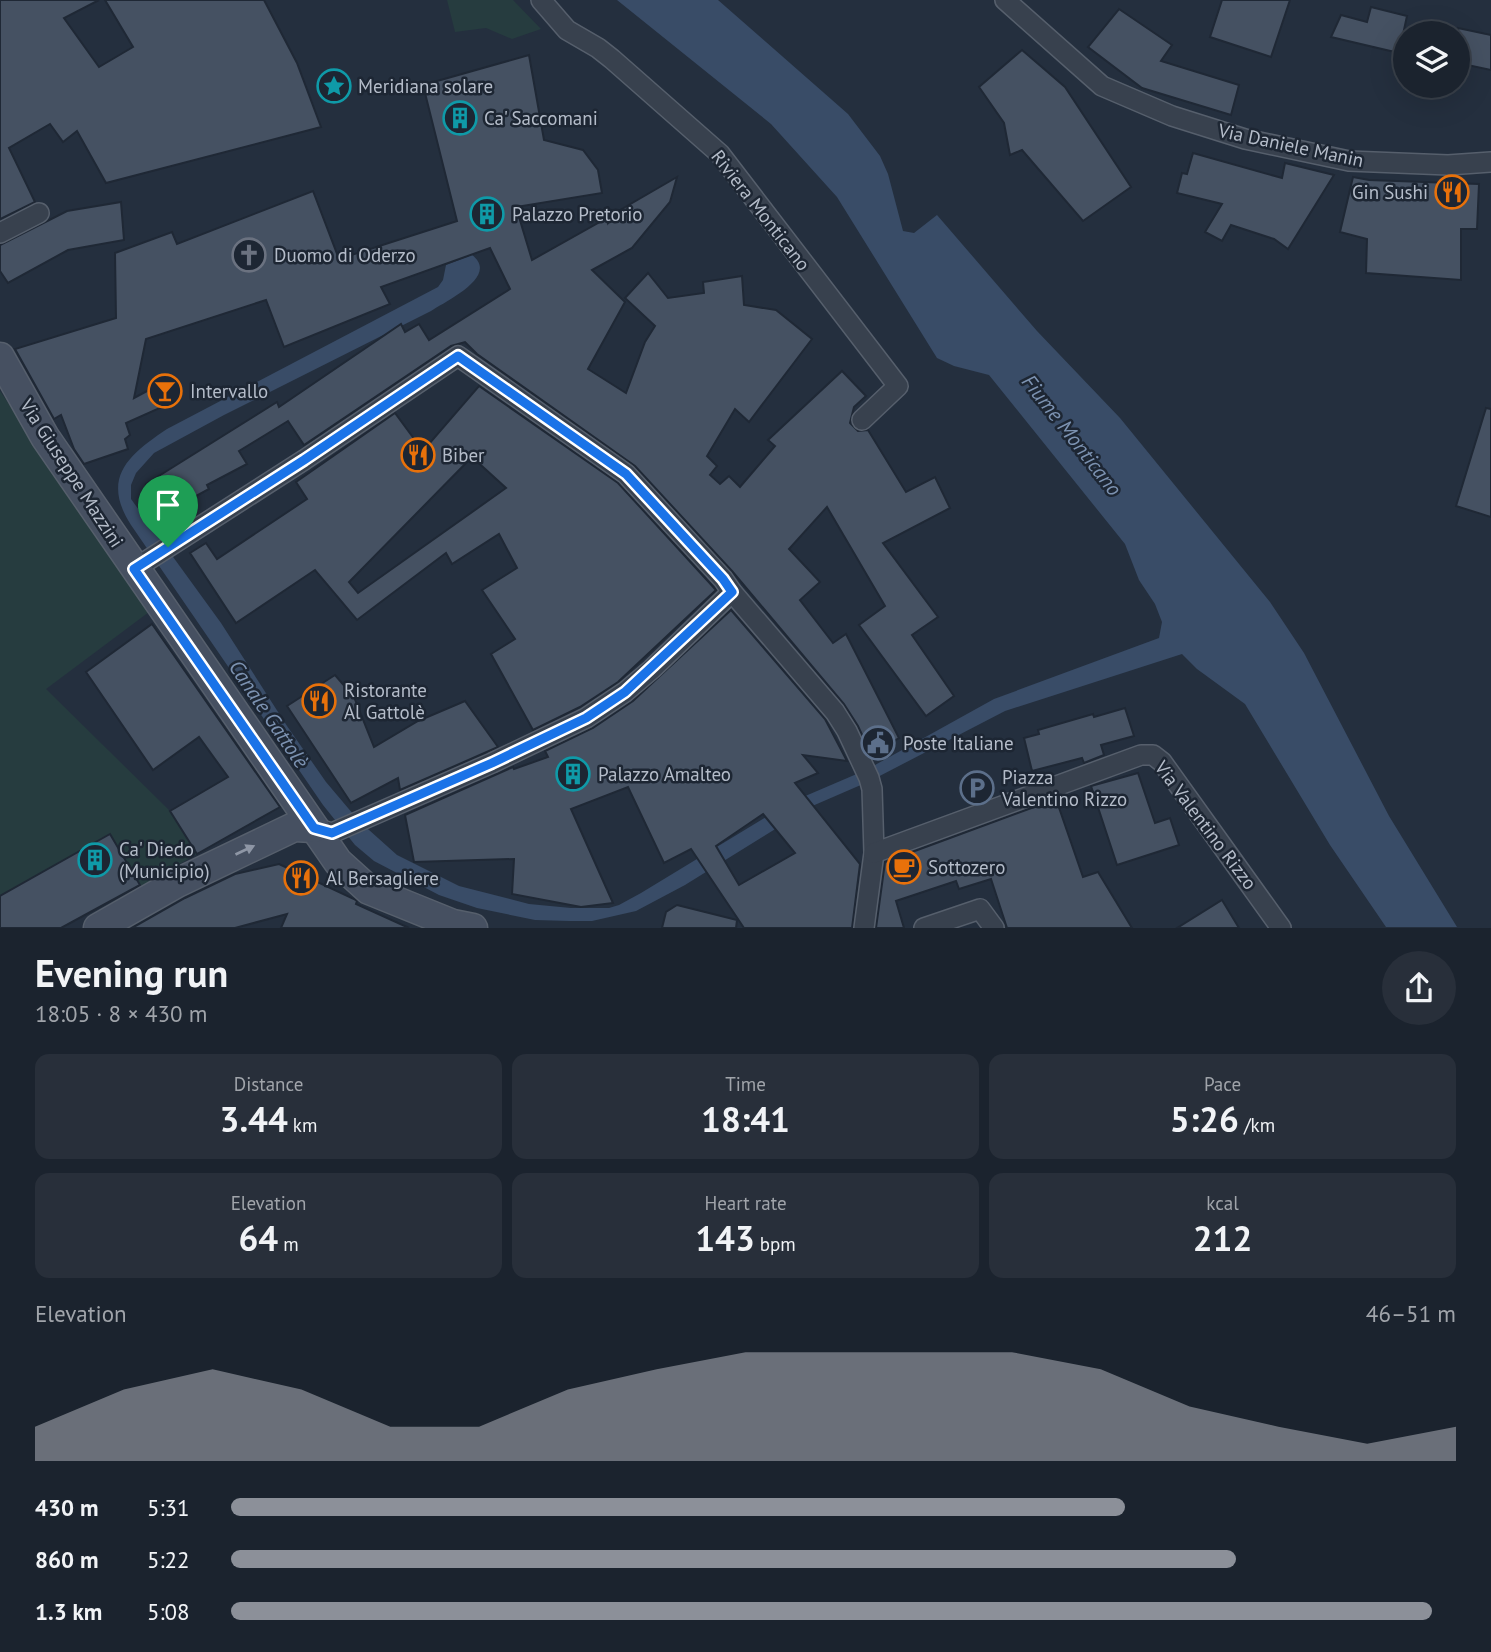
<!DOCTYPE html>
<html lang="en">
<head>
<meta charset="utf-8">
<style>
	:root { --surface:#1b232e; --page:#282f3a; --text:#f1f3f6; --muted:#a0a4aa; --line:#39404a; --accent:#8c9099 }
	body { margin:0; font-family:"PT Sans",sans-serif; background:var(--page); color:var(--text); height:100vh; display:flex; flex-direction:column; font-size:26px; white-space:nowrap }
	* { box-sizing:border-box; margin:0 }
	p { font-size:23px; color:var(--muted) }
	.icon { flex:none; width:38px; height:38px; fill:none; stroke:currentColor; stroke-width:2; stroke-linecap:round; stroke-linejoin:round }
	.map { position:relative; height:928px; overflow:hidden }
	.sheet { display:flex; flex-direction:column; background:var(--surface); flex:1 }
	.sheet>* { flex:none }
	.tools { position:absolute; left:1393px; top:21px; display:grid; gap:14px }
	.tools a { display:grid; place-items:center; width:77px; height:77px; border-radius:50%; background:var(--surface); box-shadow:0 7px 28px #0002,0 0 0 2px var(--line); font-size:35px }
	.pin { position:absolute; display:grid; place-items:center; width:60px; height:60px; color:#fff; margin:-72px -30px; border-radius:50% 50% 50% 0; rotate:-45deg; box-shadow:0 0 7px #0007 }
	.pin .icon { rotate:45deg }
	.round { display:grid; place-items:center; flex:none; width:74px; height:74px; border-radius:37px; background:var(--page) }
	.headline { display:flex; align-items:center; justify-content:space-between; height:119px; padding:0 35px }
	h1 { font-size:38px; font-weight:600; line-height:52px }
	.stats { display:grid; grid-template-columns:repeat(3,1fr); gap:10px; height:119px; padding:7px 35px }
	.stats div { display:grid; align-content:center; border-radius:14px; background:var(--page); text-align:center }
	.stats b { font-size:35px; font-weight:600 }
	.stats small { font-size:19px; font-weight:400 }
	.stats p { font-size:19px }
	.chart { height:196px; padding:14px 35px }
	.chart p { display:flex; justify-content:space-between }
	.chart svg { width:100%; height:126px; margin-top:7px; fill:var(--accent); opacity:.7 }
	ul { padding:0 35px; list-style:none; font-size:23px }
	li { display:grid; grid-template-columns:112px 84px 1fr; align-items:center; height:52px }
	li i { height:18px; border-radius:9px; background:var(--accent) }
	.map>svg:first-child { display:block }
</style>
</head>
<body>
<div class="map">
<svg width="1491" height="928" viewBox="0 0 1491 928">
	<rect width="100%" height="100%" fill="#242f3e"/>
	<g fill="#263c3f">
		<path d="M 447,0 L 513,0 L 541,29 L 512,39 L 486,28 L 455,32 Z"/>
		<path d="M 0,391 L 149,612 L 46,689 L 170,811 L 197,854 L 141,886 L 110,834 L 0,896 Z"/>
	</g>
	<g fill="#394c67">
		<path d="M 617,0 L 718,0 L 848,114 L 880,156 L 888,174 L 903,231 L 914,233 L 937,215 L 1037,331 L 1120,418 L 1270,602 L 1304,653 L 1389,816 L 1457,927 L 1386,927 L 1330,845 L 1245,704 L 1197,669 L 1182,654 L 1005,711 L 870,781 L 810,807 L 803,797 L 866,770 L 994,699 L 1159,638 L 1162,622 L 1155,604 L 1139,580 L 1125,544 L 989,375 L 954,366 L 937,358 L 837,197 L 771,124 Z"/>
		<path d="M 472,255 C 500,276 446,301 431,311 L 224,415 L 154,453 L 136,473 L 131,485 L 131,499 L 221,623 L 287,726 L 326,782 L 359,821 L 397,855 L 459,886 L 529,904 L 571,908 L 609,908 L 619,905 L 641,893 L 784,806 L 793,818 L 685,885 L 636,911 L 592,921 L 570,921 L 535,920 L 477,908 L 439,895 L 374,861 L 355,845 L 323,805 L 131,525 C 100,477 130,454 167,429 L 438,287 L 443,280 L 446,265 Z"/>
	</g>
	<g fill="#455162" stroke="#1f2835" stroke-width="2" fill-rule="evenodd">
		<path d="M 0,0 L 99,0 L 64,18 L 99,67 L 133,47 L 105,0 L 264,0 L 297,63 L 321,127 L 106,183 L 77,131 L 63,142 L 50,124 L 9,148 L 35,202 L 0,219 Z"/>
		<path d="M 1222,0 L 1290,0 L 1271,57 L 1210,37 Z"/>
		<path d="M 1371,7 L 1407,16 L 1399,53 L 1331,37 L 1341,15 L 1367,22 Z"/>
		<path d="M 1119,9 L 1172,45 L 1161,61 L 1239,85 L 1231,115 L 1142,88 L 1088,47 Z"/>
		<path d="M 1458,28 L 1491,35 L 1491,70 L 1458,63 Z"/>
		<path d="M 1022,50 L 1065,87 L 1131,187 L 1083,221 L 1022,150 L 1010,155 L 1004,123 L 979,87 Z"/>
		<path d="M 529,55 L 544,140 L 583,150 L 598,170 L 602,193 L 516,207 L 532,260 L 607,218 L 608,223 L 615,213 L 677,177 L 670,202 L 632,248 L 592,270 L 625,302 L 588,369 L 626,393 L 645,342 L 655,326 L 625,298 L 648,273 L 668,298 L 704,293 L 703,282 L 742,276 L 744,305 L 776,310 L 812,339 L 749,422 L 735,409 L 707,456 L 717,466 L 710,475 L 720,484 L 729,476 L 740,487 L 775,446 L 768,440 L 842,371 L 866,396 L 854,407 L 850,423 L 858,431 L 868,430 L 906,492 L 935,477 L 950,508 L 883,543 L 938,617 L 912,635 L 954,696 L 926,716 L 859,625 L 885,606 L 827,507 L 789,549 L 820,582 L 800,600 L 833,643 L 846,634 L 899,738 L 871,754 L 858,726 L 844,704 L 732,571 L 635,466 L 477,354 L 465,342 L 451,346 L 304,445 L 288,421 L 239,451 L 247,464 L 207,485 L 209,489 L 165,513 L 146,484 L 277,402 L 279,407 L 401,324 L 405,332 L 419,324 L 429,340 L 510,289 L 490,248 L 381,287 L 390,304 L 284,347 L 266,300 L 146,339 L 134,398 L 173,377 L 180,399 L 126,423 L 130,435 L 125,439 L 128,449 L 84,464 L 74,449 L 61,415 L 54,419 L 15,349 L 116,318 L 115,253 L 172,232 L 177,244 L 313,191 L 339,259 L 457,221 L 423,85 Z"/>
		<path d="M 1193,153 L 1282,178 L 1285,163 L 1334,175 L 1288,249 L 1274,239 L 1231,225 L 1222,241 L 1205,232 L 1222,204 L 1177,193 L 1182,173 L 1187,174 Z"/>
		<path d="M 1353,177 L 1369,180 L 1479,184 L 1477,229 L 1461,229 L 1461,280 L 1366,273 L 1367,239 L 1340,232 Z"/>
		<path d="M 121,202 L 124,240 L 68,250 L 8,283 L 0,271 L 0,245 L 67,211 Z"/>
		<path d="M 479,386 L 618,483 L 716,590 L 618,682 L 580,707 L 533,730 L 491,654 L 515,639 L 482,590 L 517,568 L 499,534 L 452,564 L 446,553 L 357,620 L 315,570 L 236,623 L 190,553 L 206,543 L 217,559 L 307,499 L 296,482 L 395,413 L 423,451 ZM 472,457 L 506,488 L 358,593 L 349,582 Z"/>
		<path d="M 1486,408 L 1491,409 L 1491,517 L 1456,506 Z"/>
		<path d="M 731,610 L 825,719 L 847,761 L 803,755 L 818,773 L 795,783 L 860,864 L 852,928 L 744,928 L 691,849 L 664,863 L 628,787 L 571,809 L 613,903 L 581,907 L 512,894 L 514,859 L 414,862 L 405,815 L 513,767 L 514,769 L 548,757 L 545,751 L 593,728 L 633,701 ZM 763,814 L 795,853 L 739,885 L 716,846 Z"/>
		<path d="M 152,624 L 280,807 L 197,854 L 170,811 L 228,777 L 199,737 L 153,770 L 86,672 Z"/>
		<path d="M 335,675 L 354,697 L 374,747 L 418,721 L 465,701 L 498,747 L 400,790 L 398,778 L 351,803 L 287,706 Z"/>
		<path d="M 1125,708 L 1134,736 L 1101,745 L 1104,755 L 1084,763 L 1082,758 L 1032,771 L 1024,738 L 1039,734 L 1038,730 L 1093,714 L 1094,717 Z"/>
		<path d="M 1138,773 L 1155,823 L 1170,818 L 1179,845 L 1117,865 L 1091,786 Z"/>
		<path d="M 1056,799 L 1083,877 L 1098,872 L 1132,928 L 1007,928 L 991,879 L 959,889 L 956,881 L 896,901 L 904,928 L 876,928 L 885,862 Z"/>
		<path d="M 110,834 L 140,885 L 61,928 L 0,928 L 0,896 Z"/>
		<path d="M 279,864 L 354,899 L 357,901 L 356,904 L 409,928 L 281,928 L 287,914 L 235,928 L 132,928 L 185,898 L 235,874 Z"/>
		<path d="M 1222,900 L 1239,928 L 1177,928 Z"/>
		<path d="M 677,905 L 737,920 L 736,928 L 662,928 L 666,912 Z"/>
	</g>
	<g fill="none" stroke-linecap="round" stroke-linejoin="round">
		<defs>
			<g id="street">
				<path d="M 541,0 L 567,30 L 598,48 L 612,59 L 720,154 L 898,386 L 862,420"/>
				<path d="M 1005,0 L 1102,86 L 1172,116 L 1245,139 L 1349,161 L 1448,165 L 1491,162"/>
				<path d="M 0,233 L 39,213"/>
				<path d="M 134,569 L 304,460 L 458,356 L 626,474 L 723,579 L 732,592 L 835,712 L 847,731 L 869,778 L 872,789 L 874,853 L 864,928"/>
				<path d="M 314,828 L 332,833 L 492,763 L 586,718 L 625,692 L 652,669 L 732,592"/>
				<path d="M 874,853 L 1141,755 L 1153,755 L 1162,762 L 1281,928"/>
				<path d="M 924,928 L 980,909 L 994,928"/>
			</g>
			<g id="secondary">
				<path d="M 0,357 L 45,437 L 338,862 L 369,890 L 453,924 L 473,928"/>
				<path d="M 98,928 L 177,883 L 294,827 L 314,828"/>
			</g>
		</defs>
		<use href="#street" stroke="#565f6c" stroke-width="22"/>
		<use href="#secondary" stroke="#565f6c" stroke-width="31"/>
		<use href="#street" stroke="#38414e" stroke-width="19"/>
		<use href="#secondary" stroke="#465061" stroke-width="28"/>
	</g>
	<defs><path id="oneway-solid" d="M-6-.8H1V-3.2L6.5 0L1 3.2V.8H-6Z" transform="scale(1.75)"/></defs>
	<use fill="#8e96a5" href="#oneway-solid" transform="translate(245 850) rotate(-25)"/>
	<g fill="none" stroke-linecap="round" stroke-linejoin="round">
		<defs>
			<path id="route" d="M 458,356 L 626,474 L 723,579 L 732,592 L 625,692 L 586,718 L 492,763 L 332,833 L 314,828 L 134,569 L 304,460 Z"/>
		</defs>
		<use href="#route" stroke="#fff" stroke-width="14"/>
		<use href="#route" stroke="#1a73e8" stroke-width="9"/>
	</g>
	<defs>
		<symbol id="sight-ring" viewBox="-11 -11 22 22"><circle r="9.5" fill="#1d2633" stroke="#0f9aa8" stroke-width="1.5"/><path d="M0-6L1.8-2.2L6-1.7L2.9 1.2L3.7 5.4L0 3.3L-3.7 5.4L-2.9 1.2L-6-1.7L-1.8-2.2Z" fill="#0f9aa8"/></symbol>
		<symbol id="building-ring" viewBox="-11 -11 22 22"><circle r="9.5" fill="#1d2633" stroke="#0f9aa8" stroke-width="1.5"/><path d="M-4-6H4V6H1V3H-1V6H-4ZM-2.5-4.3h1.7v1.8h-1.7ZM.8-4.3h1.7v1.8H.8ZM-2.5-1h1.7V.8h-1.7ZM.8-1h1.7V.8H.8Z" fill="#0f9aa8"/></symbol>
		<symbol id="restaurant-ring" viewBox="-11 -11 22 22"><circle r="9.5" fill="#1d2633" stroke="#e8710a" stroke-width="1.5"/><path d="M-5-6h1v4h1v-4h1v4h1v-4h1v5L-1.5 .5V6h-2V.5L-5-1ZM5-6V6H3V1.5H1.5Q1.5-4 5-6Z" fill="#e8710a"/></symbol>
		<symbol id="church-ring" viewBox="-11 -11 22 22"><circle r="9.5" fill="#1d2633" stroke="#6b7280" stroke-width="1.5"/><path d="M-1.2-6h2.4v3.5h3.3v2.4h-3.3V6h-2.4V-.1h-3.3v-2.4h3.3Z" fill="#6b7280"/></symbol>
		<symbol id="bar-ring" viewBox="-11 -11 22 22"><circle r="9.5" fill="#1d2633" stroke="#e8710a" stroke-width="1.5"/><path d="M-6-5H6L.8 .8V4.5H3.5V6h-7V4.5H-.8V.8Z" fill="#e8710a"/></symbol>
		<symbol id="civic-ring" viewBox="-11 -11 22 22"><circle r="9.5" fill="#1d2633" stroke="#5c6f8a" stroke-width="1.5"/><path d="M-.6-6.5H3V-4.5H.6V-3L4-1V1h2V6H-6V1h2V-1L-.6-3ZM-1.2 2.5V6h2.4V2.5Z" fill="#5c6f8a"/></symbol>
		<symbol id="parking-ring" viewBox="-11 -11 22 22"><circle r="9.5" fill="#1d2633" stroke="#5c6f8a" stroke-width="1.5"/><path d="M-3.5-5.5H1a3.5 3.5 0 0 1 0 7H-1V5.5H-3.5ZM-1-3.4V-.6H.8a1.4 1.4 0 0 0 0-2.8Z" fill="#5c6f8a"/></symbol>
		<symbol id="cafe-ring" viewBox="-11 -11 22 22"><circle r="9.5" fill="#1d2633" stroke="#e8710a" stroke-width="1.5"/><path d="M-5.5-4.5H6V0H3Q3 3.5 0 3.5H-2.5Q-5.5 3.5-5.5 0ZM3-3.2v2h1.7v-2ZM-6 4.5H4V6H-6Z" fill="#e8710a"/></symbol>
	</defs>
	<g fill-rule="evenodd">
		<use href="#sight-ring" x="315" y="67" width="38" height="38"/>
		<use href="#building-ring" x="441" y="99" width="38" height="38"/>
		<use href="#restaurant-ring" x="1433" y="173" width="38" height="38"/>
		<use href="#building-ring" x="468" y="195" width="38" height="38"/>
		<use href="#church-ring" x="230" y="236" width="38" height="38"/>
		<use href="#bar-ring" x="146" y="372" width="38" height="38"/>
		<use href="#restaurant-ring" x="399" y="436" width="38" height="38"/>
		<use href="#restaurant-ring" x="300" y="682" width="38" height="38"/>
		<use href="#civic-ring" x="859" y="724" width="38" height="38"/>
		<use href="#building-ring" x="554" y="755" width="38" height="38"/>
		<use href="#parking-ring" x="958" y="769" width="38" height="38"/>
		<use href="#building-ring" x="76" y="841" width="38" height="38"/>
		<use href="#cafe-ring" x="885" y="848" width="38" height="38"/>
		<use href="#restaurant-ring" x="282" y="859" width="38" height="38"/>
	</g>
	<g text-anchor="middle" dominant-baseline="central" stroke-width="5" stroke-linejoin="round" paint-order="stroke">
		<g font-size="19" fill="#b4bcc9" stroke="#1d2633" text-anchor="start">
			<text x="358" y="86">Meridiana solare</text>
			<text x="484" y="118">Ca' Saccomani</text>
			<text x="1428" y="192" text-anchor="end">Gin Sushi</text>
			<text x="512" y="214">Palazzo Pretorio</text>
			<text x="274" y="255">Duomo di Oderzo</text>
			<text x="190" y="391">Intervallo</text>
			<text x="442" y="455">Biber</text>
			<text x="344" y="690">Ristorante<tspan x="344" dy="22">Al Gattolè</tspan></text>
			<text x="903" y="743">Poste Italiane</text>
			<text x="598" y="774">Palazzo Amalteo</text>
			<text x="1002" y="777">Piazza<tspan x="1002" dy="22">Valentino Rizzo</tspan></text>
			<text x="119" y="849">Ca' Diedo<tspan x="119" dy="22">(Municipio)</tspan></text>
			<text x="928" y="867">Sottozero</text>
			<text x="326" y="878">Al Bersagliere</text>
		</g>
		<g font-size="19" fill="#b4bcc9" stroke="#1d2633">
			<text transform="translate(1291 145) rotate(12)">Via Daniele Manin</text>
			<text transform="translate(761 210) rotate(52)">Riviera Monticano</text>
			<text transform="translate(72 473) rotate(57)">Via Giuseppe Mazzini</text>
			<text transform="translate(1206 825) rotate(53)">Via Valentino Rizzo</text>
		</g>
		<g font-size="21" font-style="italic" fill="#7c92b1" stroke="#1d2633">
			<text transform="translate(1072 435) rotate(52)">Fiume Monticano</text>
			<text transform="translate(269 714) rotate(56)">Canale Gattolè</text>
		</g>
	</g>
</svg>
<div class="tools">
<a><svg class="icon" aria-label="layers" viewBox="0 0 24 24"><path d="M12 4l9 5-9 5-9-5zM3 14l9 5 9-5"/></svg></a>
</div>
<div class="pin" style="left:168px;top:547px;background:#1e9e55"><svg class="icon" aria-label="arrive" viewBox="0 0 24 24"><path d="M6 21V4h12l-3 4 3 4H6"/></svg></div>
</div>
<section class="sheet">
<div class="headline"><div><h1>Evening run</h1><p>18:05 · 8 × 430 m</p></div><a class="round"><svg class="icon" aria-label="share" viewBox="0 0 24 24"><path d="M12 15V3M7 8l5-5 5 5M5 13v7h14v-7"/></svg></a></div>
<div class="stats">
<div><p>Distance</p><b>3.44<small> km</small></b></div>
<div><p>Time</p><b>18:41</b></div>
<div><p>Pace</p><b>5:26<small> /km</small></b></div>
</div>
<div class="stats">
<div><p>Elevation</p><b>64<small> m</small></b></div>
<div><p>Heart rate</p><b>143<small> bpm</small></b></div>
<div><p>kcal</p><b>212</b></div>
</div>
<div class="chart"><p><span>Elevation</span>46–51 m</p>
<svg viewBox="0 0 160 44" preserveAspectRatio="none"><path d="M0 44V32L10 19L20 12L30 19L40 32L50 32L60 19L70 12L80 6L90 6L100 6L110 6L120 12L130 25L140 32L150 38L160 32V44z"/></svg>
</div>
<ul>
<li><b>430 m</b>5:31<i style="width:73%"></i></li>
<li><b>860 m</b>5:22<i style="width:82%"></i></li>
<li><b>1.3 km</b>5:08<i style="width:98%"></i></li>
</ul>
</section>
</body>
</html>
